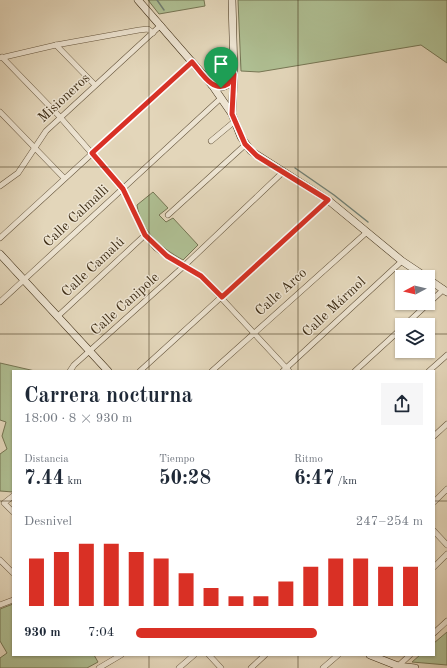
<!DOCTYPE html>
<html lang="es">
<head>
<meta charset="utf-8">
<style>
	:root { --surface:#fff; --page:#f6f6f7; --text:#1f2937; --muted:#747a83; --accent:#d93025 }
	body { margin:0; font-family:"Old Standard TT",serif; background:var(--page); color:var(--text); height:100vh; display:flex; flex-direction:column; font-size:15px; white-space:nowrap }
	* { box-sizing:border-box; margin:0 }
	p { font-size:13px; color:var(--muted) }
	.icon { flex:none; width:22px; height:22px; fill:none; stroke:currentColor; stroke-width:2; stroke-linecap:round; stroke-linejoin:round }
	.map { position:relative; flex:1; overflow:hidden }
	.panel { position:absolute; left:12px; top:370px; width:423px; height:286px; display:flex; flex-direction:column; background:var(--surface); border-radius:0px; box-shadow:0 1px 3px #0004 }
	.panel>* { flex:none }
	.needle { width:26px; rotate:263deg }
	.buttons { position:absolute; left:395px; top:270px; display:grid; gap:8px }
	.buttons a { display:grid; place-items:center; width:40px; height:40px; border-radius:0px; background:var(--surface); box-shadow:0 1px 3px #0004; font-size:20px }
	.pin { position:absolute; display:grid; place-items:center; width:34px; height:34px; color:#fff; margin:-41px -17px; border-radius:50% 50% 50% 0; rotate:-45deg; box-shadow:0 0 4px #0007 }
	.pin .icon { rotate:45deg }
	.round { display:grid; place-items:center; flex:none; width:42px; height:42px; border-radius:0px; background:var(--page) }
	.overview { display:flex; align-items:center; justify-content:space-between; height:68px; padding:0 12px }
	h1 { font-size:22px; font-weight:600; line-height:30px }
	.metrics { display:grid; grid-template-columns:repeat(3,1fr); gap:6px; height:68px; padding:4px 12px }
	.metrics div { display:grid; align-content:center }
	.metrics b { font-size:20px; font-weight:600 }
	.metrics small { font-size:11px; font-weight:400 }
	.metrics p { font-size:11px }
	.chart { height:112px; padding:8px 12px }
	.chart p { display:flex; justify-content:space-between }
	.chart svg { width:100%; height:72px; margin-top:4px; stroke:var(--accent); stroke-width:6 }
	ul { padding:0 12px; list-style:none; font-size:13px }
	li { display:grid; grid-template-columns:64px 48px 1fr; align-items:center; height:30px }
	li i { height:10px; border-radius:5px; background:var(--accent) }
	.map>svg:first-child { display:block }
</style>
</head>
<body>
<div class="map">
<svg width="447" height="668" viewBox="0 0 447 668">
	<rect width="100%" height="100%" fill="#e3d6ba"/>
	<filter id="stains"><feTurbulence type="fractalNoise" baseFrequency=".005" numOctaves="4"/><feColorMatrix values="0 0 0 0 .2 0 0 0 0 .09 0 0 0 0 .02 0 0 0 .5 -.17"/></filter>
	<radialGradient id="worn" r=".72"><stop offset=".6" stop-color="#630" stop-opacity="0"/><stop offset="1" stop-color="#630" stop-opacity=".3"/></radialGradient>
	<g fill="#afbf93" stroke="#767654">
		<path d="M 148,0 L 204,0 L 205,6 L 159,14 Z"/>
		<path d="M 238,0 L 447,0 L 447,63 L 421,45 L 259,72 L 241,71 Z"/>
		<path d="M 153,192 L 168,208 L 159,215 L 166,222 L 173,218 L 198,245 L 183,260 C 161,248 141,231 137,205 Z"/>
		<path d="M 0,363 L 35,371 L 13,371 L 13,492 L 0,491 L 0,454 L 7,449 L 2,436 L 6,422 L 0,420 Z"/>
		<path d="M 13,604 L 13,655 L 94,655 L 98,662 L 87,668 L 0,668 L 0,658 L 7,653 L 0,641 L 0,609 Z"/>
		<path d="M 447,632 L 447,665 L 412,662 L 420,655 L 434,655 L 434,643 Z"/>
	</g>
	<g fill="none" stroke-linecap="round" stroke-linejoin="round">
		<g stroke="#728074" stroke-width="1.5">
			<path d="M 157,0 L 164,10"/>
			<path d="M 295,168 L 334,195 L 368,222"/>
		</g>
		<defs>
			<g id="street">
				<path d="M 56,45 L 95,85"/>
				<path d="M 2,57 L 60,117 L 123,189 L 145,235 L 156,248 L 176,262 L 201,276 L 289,371"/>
				<path d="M 0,58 L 56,45 L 139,30 L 148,29 L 153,33"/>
				<path d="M 0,112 L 64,178"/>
				<path d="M 211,141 L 235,121"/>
				<path d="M 0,186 L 18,173 L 46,131 L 161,25"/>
				<path d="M 168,215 L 245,145"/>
				<path d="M 0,238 L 192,62"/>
				<path d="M 0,302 L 221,98"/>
				<path d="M 57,317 L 145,235"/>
				<path d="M 405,325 L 444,289"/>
				<path d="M 70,371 L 74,365 L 184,266 L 283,172"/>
				<path d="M 140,371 L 328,200"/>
				<path d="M 212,371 L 367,232"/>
				<path d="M 283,371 L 402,261"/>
				<path d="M 355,371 L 402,328"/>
				<path d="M 429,371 L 447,355"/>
				<path d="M 434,436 L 447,424"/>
				<path d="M 13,496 L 4,503 L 13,512"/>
				<path d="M 434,502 L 447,489"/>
				<path d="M 434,531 L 447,545"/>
				<path d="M 0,560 L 13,573"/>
				<path d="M 434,567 L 447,554"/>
				<path d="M 0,605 L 13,600"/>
				<path d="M 434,633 L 447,621"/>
				<path d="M 209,655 L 221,668"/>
				<path d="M 397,667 L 410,655"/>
				<path d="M 99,668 L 121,655"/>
				<path d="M 179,668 L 194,655"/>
				<path d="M 251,668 L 265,655"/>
				<path d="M 323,668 L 338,655"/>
			</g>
			<g id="secondary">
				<path d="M 138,0 L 212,85 L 232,114 L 241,137 L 251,151 L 328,200 L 402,261 L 426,277"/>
				<path d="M 212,85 C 222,89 229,87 233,76"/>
				<path d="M 232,113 L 234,74 L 232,0"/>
				<path d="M 0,254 L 108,371"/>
				<path d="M 428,279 L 447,292"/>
				<path d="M 370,655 L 398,666 L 415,668"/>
			</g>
		</defs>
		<use href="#street" stroke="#66563e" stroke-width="6"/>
		<use href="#secondary" stroke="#3d2c14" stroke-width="8"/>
		<use href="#street" stroke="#ede4d2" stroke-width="5"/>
		<use href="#secondary" stroke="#ede4d2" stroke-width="7"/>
	</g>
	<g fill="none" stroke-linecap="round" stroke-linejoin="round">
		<defs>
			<path id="route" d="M 192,62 C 201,72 213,94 228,84 L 234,74 L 232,114 L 245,144 L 257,156 L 328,200 L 222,297 L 201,276 L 167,256 L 145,235 L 123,189 L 92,153 Z"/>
		</defs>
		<use href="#route" stroke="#fff" stroke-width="8"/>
		<use href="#route" stroke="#d93025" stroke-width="5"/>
	</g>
	<path fill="none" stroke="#3d2c14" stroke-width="1" stroke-opacity="0.55" d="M 149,0 L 149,371M 298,0 L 298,371M 0,167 L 447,167M 0,334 L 402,334M 428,334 L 447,334M 0,501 L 13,501M 434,501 L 447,501M 149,655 L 149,668M 298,655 L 298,668"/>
	<g text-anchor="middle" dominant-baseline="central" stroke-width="3" stroke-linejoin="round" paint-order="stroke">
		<g font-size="14" fill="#3d2c14" stroke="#ede4d2">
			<text transform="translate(64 98) rotate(-43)">Misioneros</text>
			<text transform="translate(76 216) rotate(-43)">Calle Calmalli</text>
			<text transform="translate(93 267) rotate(-43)">Calle Camalú</text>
			<text transform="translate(281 292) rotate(-42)">Calle Arco</text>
			<text transform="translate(125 304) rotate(-42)">Calle Canipole</text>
			<text transform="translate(334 307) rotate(-43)">Calle Mármol</text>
		</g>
	</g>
	<rect width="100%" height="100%" filter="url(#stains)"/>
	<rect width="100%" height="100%" fill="url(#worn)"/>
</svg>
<div class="buttons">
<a><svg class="needle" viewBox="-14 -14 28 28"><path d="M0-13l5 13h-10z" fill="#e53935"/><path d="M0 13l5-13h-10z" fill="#747a83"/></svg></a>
<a><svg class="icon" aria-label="layers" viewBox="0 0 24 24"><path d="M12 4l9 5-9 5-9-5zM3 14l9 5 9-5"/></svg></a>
</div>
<div class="pin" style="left:221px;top:88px;background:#1e9e55"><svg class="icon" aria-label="arrive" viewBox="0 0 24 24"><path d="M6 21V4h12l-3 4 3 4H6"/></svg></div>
<section class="panel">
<div class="overview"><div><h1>Carrera nocturna</h1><p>18:00 · 8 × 930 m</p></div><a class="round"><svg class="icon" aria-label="share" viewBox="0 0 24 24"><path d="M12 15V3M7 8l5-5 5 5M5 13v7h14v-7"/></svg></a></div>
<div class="metrics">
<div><p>Distancia</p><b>7.44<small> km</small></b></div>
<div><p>Tiempo</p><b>50:28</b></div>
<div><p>Ritmo</p><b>6:47<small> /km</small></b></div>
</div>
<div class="chart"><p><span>Desnivel</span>247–254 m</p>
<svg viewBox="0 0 160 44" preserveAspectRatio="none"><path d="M5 44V15M15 44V11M25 44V6M35 44V6M45 44V11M55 44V15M65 44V24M75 44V33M85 44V38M95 44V38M105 44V29M115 44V20M125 44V15M135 44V15M145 44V20M155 44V20"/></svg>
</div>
<ul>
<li><b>930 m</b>7:04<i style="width:63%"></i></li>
</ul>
</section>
</div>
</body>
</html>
